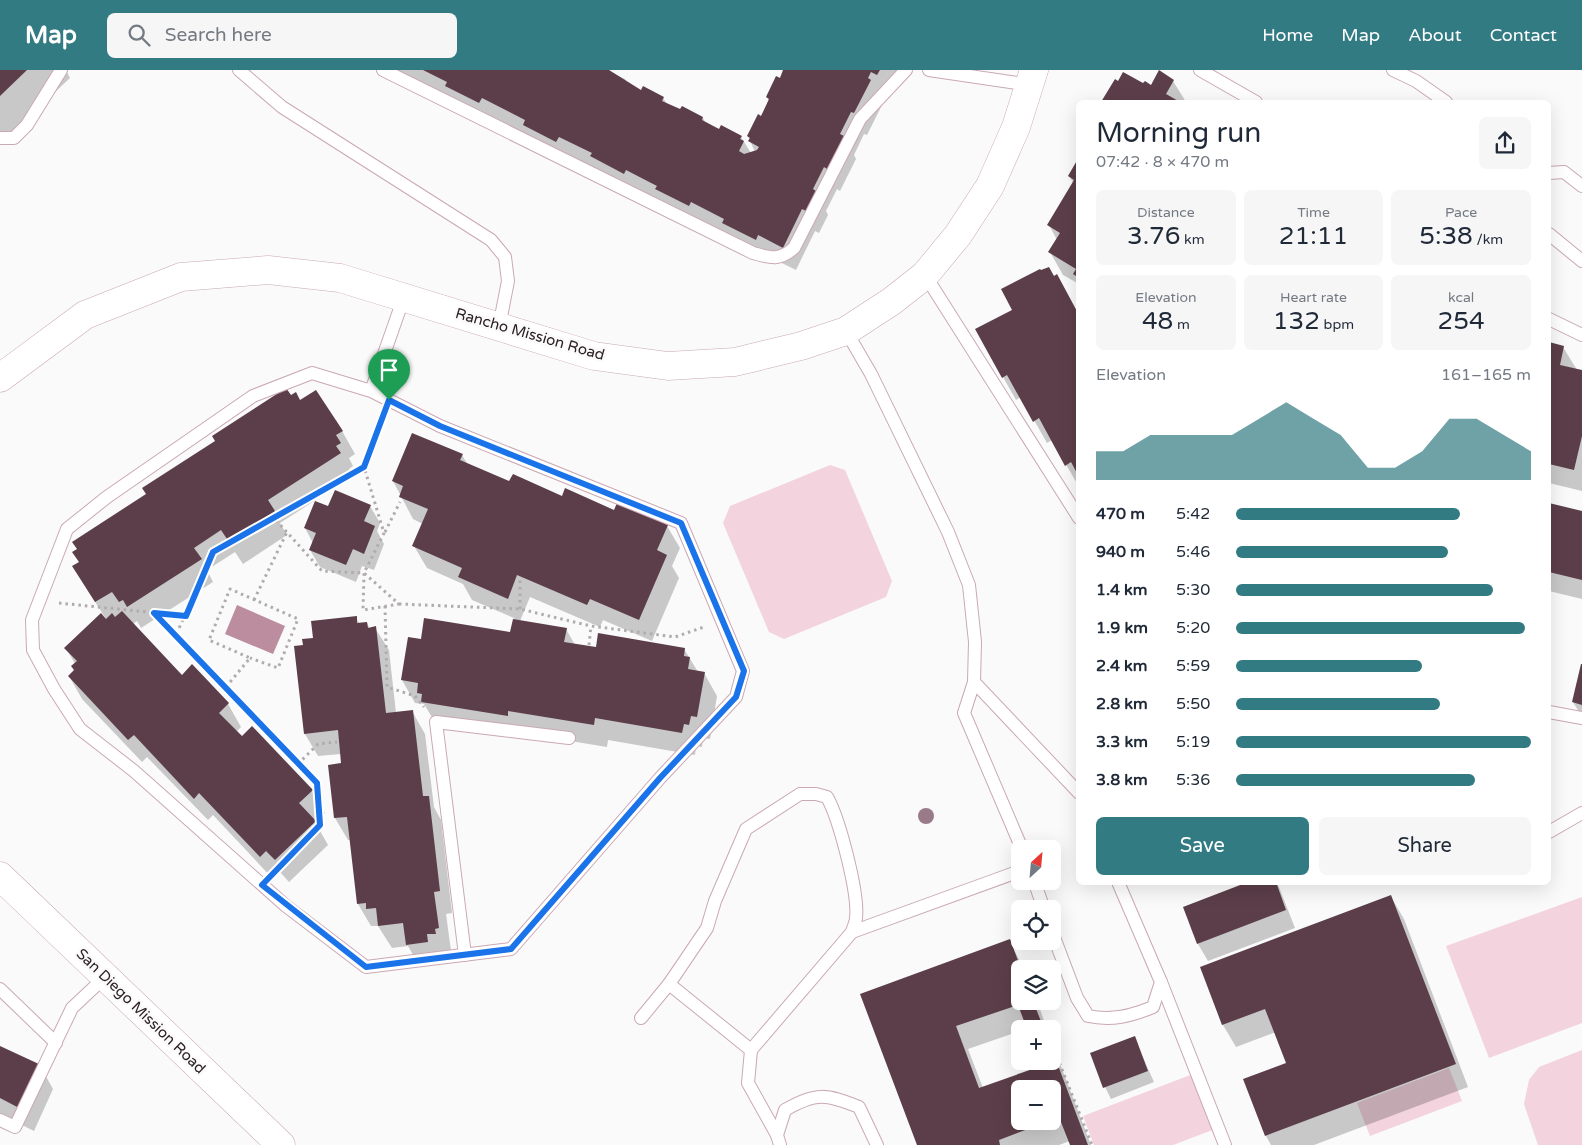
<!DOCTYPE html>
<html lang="en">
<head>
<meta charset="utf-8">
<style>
	:root { --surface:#fff; --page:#f6f6f7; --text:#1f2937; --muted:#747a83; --accent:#337b83 }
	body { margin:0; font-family:"Varela Round",sans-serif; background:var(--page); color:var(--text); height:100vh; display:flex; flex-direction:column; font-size:19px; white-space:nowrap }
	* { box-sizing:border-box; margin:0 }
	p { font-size:16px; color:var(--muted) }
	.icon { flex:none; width:28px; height:28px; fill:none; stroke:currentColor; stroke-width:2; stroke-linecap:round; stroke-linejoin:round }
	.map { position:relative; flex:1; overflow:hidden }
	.sheet { position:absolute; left:1076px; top:30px; width:475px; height:785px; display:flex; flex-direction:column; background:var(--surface); border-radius:8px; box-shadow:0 5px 20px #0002 }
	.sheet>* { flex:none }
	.needle { width:32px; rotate:26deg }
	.buttons { position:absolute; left:1011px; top:770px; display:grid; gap:10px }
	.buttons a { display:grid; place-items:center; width:50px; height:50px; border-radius:8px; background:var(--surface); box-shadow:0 5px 20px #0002; font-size:25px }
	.pin { position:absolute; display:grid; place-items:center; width:42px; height:42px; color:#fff; margin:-51px -21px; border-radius:50% 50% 50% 0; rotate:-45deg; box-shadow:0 0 5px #0007 }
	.pin .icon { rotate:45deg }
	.round { display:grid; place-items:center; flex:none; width:52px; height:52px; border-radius:8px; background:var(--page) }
	.head { display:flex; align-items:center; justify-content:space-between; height:85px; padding:0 20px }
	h1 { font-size:28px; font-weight:600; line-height:38px }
	.figures { display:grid; grid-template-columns:repeat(3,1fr); gap:8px; height:85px; padding:5px 20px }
	.figures div { display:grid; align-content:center; border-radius:8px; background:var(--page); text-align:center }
	.figures b { font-size:25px; font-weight:600 }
	.figures small { font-size:14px; font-weight:400 }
	.figures p { font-size:14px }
	.chart { height:140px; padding:10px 20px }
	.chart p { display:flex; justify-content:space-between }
	.chart svg { width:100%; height:90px; margin-top:5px; fill:var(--accent); opacity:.7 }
	.cta { display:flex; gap:10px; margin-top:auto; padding:10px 20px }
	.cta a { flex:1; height:58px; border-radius:8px; background:var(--accent); color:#fff; font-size:20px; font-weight:600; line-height:58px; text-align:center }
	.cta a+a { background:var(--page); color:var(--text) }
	ul { padding:0 20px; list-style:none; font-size:16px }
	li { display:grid; grid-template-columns:80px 60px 1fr; align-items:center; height:38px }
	li i { height:12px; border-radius:6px; background:var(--accent) }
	header { display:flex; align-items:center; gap:30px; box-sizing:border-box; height:70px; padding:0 25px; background:var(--accent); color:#fff }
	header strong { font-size:24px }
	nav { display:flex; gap:28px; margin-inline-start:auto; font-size:18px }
	.search { width:350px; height:45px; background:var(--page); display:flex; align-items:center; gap:12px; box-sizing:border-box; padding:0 18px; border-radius:8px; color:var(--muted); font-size:19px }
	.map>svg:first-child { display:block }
</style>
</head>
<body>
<header>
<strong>Map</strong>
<div class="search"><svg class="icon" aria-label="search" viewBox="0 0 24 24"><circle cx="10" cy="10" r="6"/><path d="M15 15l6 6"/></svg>Search here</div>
<nav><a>Home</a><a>Map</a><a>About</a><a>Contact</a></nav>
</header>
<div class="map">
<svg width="1582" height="1075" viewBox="0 0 1582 1075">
	<rect width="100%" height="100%" fill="#fafafa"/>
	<g fill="#f2d3de">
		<path d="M 830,395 L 845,400 L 892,511 L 886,527 L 784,569 L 769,562 L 723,453 L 730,436 Z"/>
		<path d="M 1582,827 L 1582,953 L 1489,988 L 1446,876 Z"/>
		<path d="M 1582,980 L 1582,1075 L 1538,1075 L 1524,1034 L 1529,1010 L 1539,997 Z"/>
		<path d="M 1449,998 L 1462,1031 L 1370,1066 L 1357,1033 Z"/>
		<path d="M 1193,1004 L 1215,1059 L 1173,1075 L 1094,1075 L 1083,1046 Z"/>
	</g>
	<path fill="#bb8d9e" d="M 237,535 L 285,556 L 273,584 L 225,564 Z"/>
	<g fill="#0003" fill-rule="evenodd">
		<path d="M 0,0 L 66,0 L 70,8 L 4,70 L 0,66 Z"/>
		<path d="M 391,0 L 606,0 L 625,9 L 628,15 L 641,22 L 663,28 L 667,34 L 703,48 L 706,54 L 741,67 L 751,83 L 755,82 L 748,66 L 761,48 L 769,31 L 767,27 L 785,0 L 904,0 L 890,27 L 884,23 L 881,30 L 883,33 L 867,65 L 864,64 L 854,85 L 856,89 L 840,121 L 837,119 L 826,141 L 828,145 L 819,163 L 815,161 L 796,200 Z"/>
		<path d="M 1115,11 L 1151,16 L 1173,11 L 1186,32 L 1103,32 Z"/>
		<path d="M 1079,89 L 1079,214 L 1063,205 L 1050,182 L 1057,170 L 1049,155 L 1074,114 L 1069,106 Z"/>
		<path d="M 1079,246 L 1079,417 L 1052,370 L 1047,373 L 1021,327 L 1016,330 L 1003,307 Z"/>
		<path d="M 1549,273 L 1563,277 L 1577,300 L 1582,301 L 1582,421 L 1549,413 Z"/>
		<path d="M 291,327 L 342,361 L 355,384 L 349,388 L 353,396 L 349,399 L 353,406 L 280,453 L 287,465 L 243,494 L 235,482 L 207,500 L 213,512 L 141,558 L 137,551 L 133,554 L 182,606 L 192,596 L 228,634 L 241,657 L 236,662 L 312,721 L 325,743 L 315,752 L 328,775 L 289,812 L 280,802 L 273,809 L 213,745 L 208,750 L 147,687 L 142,692 L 82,629 L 69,606 L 75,601 L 75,594 L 66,578 L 106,549 L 87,519 L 80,492 L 147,425 Z"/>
		<path d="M 413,364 L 462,385 L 468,395 L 510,413 L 667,456 L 680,478 L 672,496 L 679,508 L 652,571 L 603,550 L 600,557 L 530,527 L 520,551 L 566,559 L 575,575 L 597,578 L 684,579 L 698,602 L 704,603 L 717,626 L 710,669 L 703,668 L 702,677 L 696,676 L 695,685 L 608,670 L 607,677 L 521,663 L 520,668 L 436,654 L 424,634 L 415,633 L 402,610 L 422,571 L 511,564 L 514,548 L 472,530 L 463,514 L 427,498 L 414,476 L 423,454 L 413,449 L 393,411 Z"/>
		<path d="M 1549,434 L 1582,442 L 1582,529 L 1549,521 Z"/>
		<path d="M 370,436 L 380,453 L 377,461 L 384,474 L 374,500 L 362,496 L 356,512 L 320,497 L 310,480 L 313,473 L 305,458 L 329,438 Z"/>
		<path d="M 356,548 L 360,554 L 367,553 L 370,559 L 375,558 L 389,580 L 396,643 L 412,641 L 425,664 L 434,737 L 441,750 L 452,843 L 446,844 L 451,881 L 439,887 L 440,894 L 420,897 L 408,876 L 392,878 L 378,856 L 371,856 L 358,834 L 351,770 L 348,770 L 335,748 L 343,694 L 341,684 L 318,686 L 305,664 L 304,576 Z"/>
		<path d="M 1582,596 L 1582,647 L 1573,632 Z"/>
		<path d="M 1252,812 L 1277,812 L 1295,858 L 1208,891 L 1198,874 Z"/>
		<path d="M 1391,827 L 1404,849 L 1468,1017 L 1314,1075 L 1271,1075 L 1266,1066 L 1287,993 L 1276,962 L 1236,977 L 1223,955 L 1202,898 Z"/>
		<path d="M 1009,870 L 1024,899 L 1020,899 L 1020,931 L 1037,931 L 1047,959 L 1020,959 L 1020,961 L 968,979 L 983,1018 L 1042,997 L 1052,991 L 1052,973 L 1091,1075 L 1071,1075 L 1070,1071 L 1059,1075 L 918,1075 L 862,925 ZM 1020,1019 L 1052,1019 L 1052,1051 L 1020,1051 Z"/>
		<path d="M 1134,968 L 1154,1012 L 1111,1029 L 1105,1017 Z"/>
		<path d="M 0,977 L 40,996 L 53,1019 L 34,1061 L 0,1044 Z"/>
	</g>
	<g fill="#5b3e49">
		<path d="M 0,0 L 27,0 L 0,26 Z"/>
		<path d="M 423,0 L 609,0 L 641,20 L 643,16 L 664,27 L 662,31 L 680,39 L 682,36 L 703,47 L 702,50 L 719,59 L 721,55 L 742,66 L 740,69 L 744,71 L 739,81 L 744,84 L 757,80 L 759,77 L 748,71 L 750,68 L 747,66 L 758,44 L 761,46 L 769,29 L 766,27 L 776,6 L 780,8 L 783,0 L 880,0 L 877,5 L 871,2 L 868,8 L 871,10 L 854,43 L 851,42 L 840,64 L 844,66 L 827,99 L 824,97 L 813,119 L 816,121 L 806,141 L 802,139 L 783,178 L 758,165 L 756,170 L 722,153 L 724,149 L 691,132 L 689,136 L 655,119 L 657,116 L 626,100 L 624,104 L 590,86 L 592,83 L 559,67 L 556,72 L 523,55 L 525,50 L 482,28 L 479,33 L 445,16 L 447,12 Z"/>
		<path d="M 1159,0 L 1174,10 L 1166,24 L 1180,32 L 1101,32 L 1115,9 L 1118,11 L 1123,2 L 1143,13 L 1145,11 L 1151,15 Z"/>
		<path d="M 1079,87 L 1079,208 L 1073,204 L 1076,199 L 1048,182 L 1060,163 L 1047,155 L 1074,110 L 1068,106 Z"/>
		<path d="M 1049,197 L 1054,206 L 1057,204 L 1079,245 L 1079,407 L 1071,392 L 1065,396 L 1039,348 L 1033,352 L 1007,305 L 1002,308 L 975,259 L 1012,240 L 1001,219 L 1040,199 L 1041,200 Z"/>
		<path d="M 1549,272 L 1564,276 L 1560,295 L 1582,300 L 1582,366 L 1574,400 L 1549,394 Z"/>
		<path d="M 286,318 L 291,325 L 296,322 L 300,330 L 316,320 L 343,361 L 336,365 L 341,373 L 336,376 L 341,383 L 268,430 L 275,441 L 229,472 L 221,460 L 194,478 L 202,489 L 127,537 L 123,530 L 119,532 L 112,522 L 95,532 L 72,496 L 79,492 L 72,482 L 77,479 L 72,472 L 146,424 L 142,418 L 215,371 L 212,366 Z"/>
		<path d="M 412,363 L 463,384 L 460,390 L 509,411 L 513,404 L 562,426 L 565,418 L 614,440 L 617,433 L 668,455 L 657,480 L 667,485 L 639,550 L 590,529 L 587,535 L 517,505 L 508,529 L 458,507 L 462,498 L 412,476 L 428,439 L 399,427 L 403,416 L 392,411 Z"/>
		<path d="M 335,420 L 371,435 L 364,451 L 375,456 L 364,484 L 353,479 L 346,495 L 309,480 L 316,463 L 304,458 L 315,431 L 328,436 Z"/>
		<path d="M 1549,433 L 1582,441 L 1582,510 L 1549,502 Z"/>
		<path d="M 122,541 L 182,605 L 192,594 L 229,633 L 219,643 L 242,666 L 252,656 L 313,720 L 299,733 L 316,751 L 275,790 L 266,781 L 260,787 L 199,723 L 194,729 L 134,665 L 128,670 L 68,606 L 74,600 L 71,596 L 77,591 L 64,578 L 101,543 L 106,549 L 112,543 L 115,547 Z"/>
		<path d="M 357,546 L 357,553 L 367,552 L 368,558 L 376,556 L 386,643 L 413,640 L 423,726 L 429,726 L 440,821 L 434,822 L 439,858 L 435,859 L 436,864 L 427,864 L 428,872 L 406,875 L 403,853 L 378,856 L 376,838 L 366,839 L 366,833 L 357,834 L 347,747 L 334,748 L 328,695 L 341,693 L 338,660 L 304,664 L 294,576 L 303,575 L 302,569 L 313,568 L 311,551 Z"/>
		<path d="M 424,548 L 510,562 L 513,549 L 567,558 L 564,572 L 596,577 L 598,563 L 685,578 L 684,586 L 690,587 L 688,599 L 705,602 L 697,647 L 691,646 L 689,655 L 684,654 L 682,663 L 595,648 L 594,655 L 508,641 L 508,646 L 421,632 L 422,624 L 417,623 L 418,613 L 401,610 L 408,567 L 421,569 Z"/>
		<path d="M 1581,594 L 1582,594 L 1582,635 L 1572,632 Z"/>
		<path d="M 1248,812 L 1276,812 L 1286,840 L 1197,874 L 1183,837 Z"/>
		<path d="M 1391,825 L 1456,994 L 1265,1066 L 1243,1009 L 1286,993 L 1265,939 L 1222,955 L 1200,897 Z"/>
		<path d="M 1010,869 L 1021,899 L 1020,931 L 1033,931 L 1044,959 L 1027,959 L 1018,935 L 956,956 L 979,1018 L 1041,996 L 1039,991 L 1052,991 L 1053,982 L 1088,1075 L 1070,1075 L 1059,1047 L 1052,1050 L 1052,1019 L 1020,1019 L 1020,1051 L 1049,1051 L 999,1070 L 1000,1075 L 917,1075 L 860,924 Z"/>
		<path d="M 1135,966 L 1148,1001 L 1103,1018 L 1090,983 Z"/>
		<path d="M 0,976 L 41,995 L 21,1039 L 0,1028 Z"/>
	</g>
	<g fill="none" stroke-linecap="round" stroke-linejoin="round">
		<defs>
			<g id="lane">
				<path d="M 239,0 L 282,37 L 491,170 L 505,187 L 508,211 L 499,257"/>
				<path d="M 383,0 L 753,183 C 771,188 779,191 794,178 L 860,49 L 906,0"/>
				<path d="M 929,0 L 1031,15"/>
				<path d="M 1200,0 L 1256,32"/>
				<path d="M 1393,0 L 1416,11 L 1446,32"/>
				<path d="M 0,68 L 14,68 L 27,55 L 61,0"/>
				<path d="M 1549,103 L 1564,102 L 1582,116"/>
				<path d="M 1549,164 L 1582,191"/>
				<path d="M 925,205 L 1079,448"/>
				<path d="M 1549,249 L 1582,265"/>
				<path d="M 846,261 L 871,304 L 948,462 L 969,515 L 975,572 L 974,612"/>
				<path d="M 371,321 L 440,356 L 681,453 L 743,601 L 736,627 L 660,708 L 511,879 L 366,897 L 286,836 L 134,701 L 80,659 L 54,619 L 33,580 L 32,550 L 67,459 L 107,427 L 253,326 L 312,303 L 371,321 L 404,227"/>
				<path d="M 1549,642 L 1582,648"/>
				<path d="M 1549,762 L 1582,743"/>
				<path d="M 1022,779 L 964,643 L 974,612 L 1079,723"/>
				<path d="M 1034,811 L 1044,839"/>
				<path d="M 852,862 L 1020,801"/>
				<path d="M 1052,862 L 1077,928 L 1088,946 C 1112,951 1131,946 1153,937 L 1161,912 L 1118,812"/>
				<path d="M 465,885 L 436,652 L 569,668"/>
				<path d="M 1161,912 L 1225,1075"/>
				<path d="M 669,914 L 751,980 L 748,1013 L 777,1065"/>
				<path d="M 0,919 L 56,973"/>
				<path d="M 641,948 L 669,914 L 707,858 L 715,831 L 746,759 L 800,724 L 816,724 L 827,727 C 839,748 859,823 856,848 C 856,852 853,858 852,862 L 751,980"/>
				<path d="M 0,1050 L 15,1057 L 72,938 L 105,907"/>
				<path d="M 780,1075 L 777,1065 L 785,1040 C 816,1022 826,1024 859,1037 L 877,1075"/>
			</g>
			<g id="secondary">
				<path d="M 0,308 L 85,245 L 181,207 L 268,200 L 340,208 L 594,286 L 668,296 L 735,292 L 801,276 L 846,261 L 892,231 L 925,205 L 958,165 L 990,116 L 1016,57 L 1034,0"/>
				<path d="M 0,806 L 281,1075"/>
			</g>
		</defs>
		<use href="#lane" stroke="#caa8b4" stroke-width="14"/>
		<use href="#secondary" stroke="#caa8b4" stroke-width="29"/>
		<g stroke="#b0abad" stroke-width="3" stroke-dasharray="2.5 4" stroke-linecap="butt">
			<path d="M 364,397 L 382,348"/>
			<path d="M 385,462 L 400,432"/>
			<path d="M 254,530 L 287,462"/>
			<path d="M 59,533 L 186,546"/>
			<path d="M 399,534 L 520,539 L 591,556 L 675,567 L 704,557"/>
			<path d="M 385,536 L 387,617 L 415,626 L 424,637"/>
			<path d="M 520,539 L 520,510"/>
			<path d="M 154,543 L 176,565 L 213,482 L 364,397 L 384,463 L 364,503 L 399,534 L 363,540 L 364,503 L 322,501 L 274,448"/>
			<path d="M 176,565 L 317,713 L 320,755 L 274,802"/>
			<path d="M 589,575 L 591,556"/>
			<path d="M 226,617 L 250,588 L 209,570 L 230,519 L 298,549 L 278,598 L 250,588"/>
			<path d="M 298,694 L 318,674 L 337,672"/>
			<path d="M 1057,987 L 1092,1075"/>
		</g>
		<use href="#lane" stroke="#fff" stroke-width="12"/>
		<use href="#secondary" stroke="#fff" stroke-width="28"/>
	</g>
	<circle fill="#997a89" cx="926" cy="746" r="8"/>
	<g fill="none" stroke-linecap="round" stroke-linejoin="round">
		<defs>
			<path id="route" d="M 389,330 L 440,356 L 681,453 L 744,601 L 736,627 L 660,708 L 511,879 L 366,897 L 262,815 L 320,755 L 317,713 L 154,543 L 186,546 L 213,482 L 364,397 Z"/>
		</defs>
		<use href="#route" stroke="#fff" stroke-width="10"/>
		<use href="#route" stroke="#1a73e8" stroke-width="6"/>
	</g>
	<g text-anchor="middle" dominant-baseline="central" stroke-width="5" stroke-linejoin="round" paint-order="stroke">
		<g font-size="15" fill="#2d2024" stroke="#fafafa">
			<text transform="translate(530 264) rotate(16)">Rancho Mission Road</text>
			<text transform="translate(141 941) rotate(44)">San Diego Mission Road</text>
		</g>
	</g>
</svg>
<div class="buttons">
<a><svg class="needle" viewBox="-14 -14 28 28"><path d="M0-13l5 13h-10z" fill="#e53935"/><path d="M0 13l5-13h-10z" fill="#747a83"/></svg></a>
<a><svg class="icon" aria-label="locate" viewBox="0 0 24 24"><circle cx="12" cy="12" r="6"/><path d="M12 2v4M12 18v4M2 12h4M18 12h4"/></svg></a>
<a><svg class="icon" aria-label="layers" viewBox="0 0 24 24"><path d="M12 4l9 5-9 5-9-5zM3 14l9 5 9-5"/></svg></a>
<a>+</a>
<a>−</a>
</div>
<div class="pin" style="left:389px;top:330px;background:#1e9e55"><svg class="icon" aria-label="arrive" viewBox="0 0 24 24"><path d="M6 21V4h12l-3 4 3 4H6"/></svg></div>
<section class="sheet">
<div class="head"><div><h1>Morning run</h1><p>07:42 · 8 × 470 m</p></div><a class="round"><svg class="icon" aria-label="share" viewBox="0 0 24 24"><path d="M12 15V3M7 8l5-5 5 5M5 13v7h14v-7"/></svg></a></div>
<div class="figures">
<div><p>Distance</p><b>3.76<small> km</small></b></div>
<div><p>Time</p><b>21:11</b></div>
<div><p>Pace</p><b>5:38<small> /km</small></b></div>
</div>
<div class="figures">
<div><p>Elevation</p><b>48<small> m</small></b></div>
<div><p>Heart rate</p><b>132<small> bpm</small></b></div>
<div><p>kcal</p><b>254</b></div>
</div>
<div class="chart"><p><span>Elevation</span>161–165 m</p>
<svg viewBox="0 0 160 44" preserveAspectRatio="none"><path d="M0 44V30L10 30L20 22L30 22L40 22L50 22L60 14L70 6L80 14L90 22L100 38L110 38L120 30L130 14L140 14L150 22L160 30V44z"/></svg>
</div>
<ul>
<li><b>470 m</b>5:42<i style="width:76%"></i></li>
<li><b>940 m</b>5:46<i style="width:72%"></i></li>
<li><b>1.4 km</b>5:30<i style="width:87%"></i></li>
<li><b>1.9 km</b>5:20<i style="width:98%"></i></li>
<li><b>2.4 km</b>5:59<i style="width:63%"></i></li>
<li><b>2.8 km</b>5:50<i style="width:69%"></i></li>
<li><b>3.3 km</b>5:19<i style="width:100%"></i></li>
<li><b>3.8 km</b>5:36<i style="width:81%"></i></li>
</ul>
<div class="cta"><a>Save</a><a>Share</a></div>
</section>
</div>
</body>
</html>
